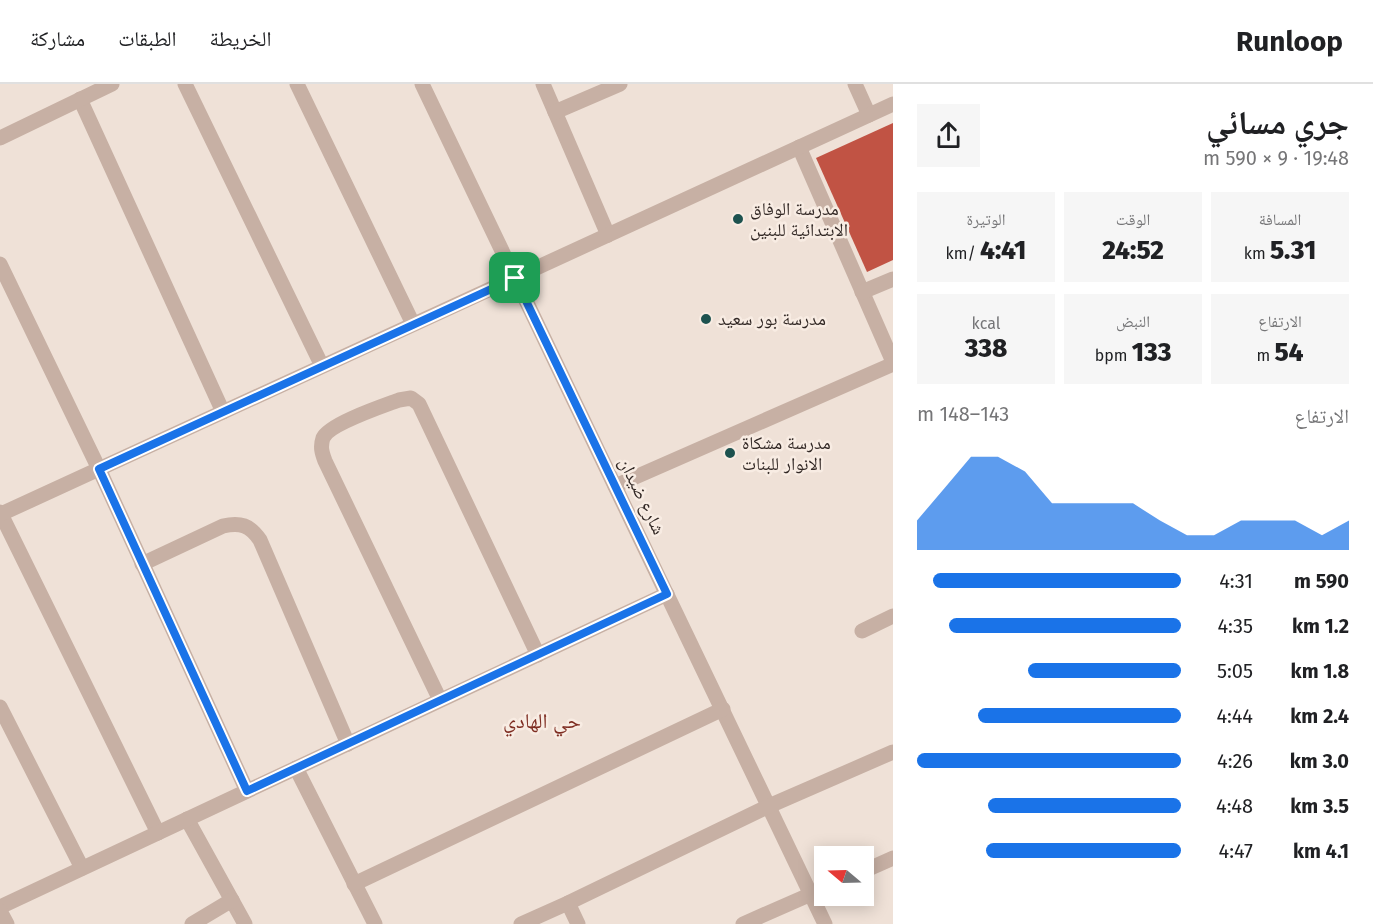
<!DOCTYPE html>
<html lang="ar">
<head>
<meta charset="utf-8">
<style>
	:root { --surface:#fff; --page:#f6f6f6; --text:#202124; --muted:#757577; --line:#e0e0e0; --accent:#1a73e8 }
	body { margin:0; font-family:"Fira Sans","Noto Naskh Arabic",sans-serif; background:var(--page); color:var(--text); direction:rtl; height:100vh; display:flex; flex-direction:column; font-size:22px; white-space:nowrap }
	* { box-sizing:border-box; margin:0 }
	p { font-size:20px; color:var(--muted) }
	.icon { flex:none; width:33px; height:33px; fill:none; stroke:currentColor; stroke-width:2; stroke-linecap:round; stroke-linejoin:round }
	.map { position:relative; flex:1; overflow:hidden; direction:ltr }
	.sheet { display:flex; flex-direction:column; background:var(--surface); width:480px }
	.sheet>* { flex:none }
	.needle { width:39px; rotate:289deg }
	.fabs { position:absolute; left:814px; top:762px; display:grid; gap:12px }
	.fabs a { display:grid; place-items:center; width:60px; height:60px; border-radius:0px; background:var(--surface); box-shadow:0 3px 15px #0003; font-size:30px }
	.pin { position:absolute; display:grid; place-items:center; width:51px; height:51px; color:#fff; margin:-26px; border-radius:12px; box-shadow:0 3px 9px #0006 }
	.round { display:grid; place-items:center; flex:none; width:63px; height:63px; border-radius:0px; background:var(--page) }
	.head { display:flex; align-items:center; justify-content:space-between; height:102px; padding:0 24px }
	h1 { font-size:33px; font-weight:800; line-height:45px }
	.stats { display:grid; grid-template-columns:repeat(3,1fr); gap:9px; height:102px; padding:6px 24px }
	.stats div { display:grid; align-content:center; border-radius:0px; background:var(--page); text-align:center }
	.stats b { font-size:26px; font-weight:800 }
	.stats small { font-size:16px; font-weight:400 }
	.stats p { font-size:16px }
	.chart { height:168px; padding:12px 24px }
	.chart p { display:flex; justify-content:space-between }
	.chart svg { width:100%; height:108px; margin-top:6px; fill:var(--accent); opacity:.7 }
	ul { padding:0 24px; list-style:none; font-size:20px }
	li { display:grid; grid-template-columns:96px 72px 1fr; align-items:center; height:45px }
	li i { height:15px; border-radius:8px; background:var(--accent) }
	header { display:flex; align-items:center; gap:36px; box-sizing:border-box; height:84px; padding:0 30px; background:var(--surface); border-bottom:2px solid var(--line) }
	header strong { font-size:28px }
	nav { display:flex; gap:33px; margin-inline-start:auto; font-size:21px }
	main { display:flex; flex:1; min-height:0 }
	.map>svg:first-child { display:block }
</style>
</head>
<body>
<header>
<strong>Runloop</strong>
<nav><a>الخريطة</a><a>الطبقات</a><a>مشاركة</a></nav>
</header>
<main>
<section class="sheet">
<div class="head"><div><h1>جري مسائي</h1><p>19:48 · 9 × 590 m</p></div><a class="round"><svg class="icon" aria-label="share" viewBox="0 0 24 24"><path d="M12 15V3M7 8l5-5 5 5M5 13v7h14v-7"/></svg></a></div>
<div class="stats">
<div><p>المسافة</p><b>5.31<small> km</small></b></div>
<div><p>الوقت</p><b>24:52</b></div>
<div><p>الوتيرة</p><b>4:41<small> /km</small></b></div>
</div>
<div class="stats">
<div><p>الارتفاع</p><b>54<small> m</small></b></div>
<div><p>النبض</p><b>133<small> bpm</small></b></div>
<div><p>kcal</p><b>338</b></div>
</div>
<div class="chart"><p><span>الارتفاع</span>143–148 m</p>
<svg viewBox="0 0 160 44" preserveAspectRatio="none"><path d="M0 44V32L10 19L20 6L30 6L40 12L50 25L60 25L70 25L80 25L90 32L100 38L110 38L120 32L130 32L140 32L150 38L160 32V44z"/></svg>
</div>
<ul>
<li><b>590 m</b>4:31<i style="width:94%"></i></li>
<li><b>1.2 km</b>4:35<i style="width:88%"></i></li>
<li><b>1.8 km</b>5:05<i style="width:58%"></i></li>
<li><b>2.4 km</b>4:44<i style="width:77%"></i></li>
<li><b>3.0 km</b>4:26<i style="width:100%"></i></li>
<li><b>3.5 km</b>4:48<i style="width:73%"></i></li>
<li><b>4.1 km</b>4:47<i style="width:74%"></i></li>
</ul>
</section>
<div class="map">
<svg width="893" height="840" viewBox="0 0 893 840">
	<rect width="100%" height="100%" fill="#efe1d7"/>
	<path fill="#c15344" d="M 893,39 L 893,176 L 867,188 L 816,74 Z"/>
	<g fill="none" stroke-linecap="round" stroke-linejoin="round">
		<g stroke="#c7b0a4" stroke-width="15">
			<path d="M 185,0 L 322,282"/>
			<path d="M 297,0 L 413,240"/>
			<path d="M 422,0 L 825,840"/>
			<path d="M 543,0 L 608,151"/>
			<path d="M 855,0 L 869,31"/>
			<path d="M 80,15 L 223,328"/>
			<path d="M 555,28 L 620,0"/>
			<path d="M 0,54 L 112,0"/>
			<path d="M 799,63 L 893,278"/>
			<path d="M 0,180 L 99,385 L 247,707"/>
			<path d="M 862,208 L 893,195"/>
			<path d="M 615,402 L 893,280"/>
			<path d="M 0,428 L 158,749"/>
			<path d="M 1,430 L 893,20"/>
			<path d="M 142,480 L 223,442 C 240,438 250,441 260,456 L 348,660"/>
			<path d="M 862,547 L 893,532"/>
			<path d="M 440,616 L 325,377 C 322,369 320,363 323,354 C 329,340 383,322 399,316 L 411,314 L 419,320 L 538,571"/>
			<path d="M 0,623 L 82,784"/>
			<path d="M 296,684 L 375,840"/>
			<path d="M 187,735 L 245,840"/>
			<path d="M 864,787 L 893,774"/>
			<path d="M 354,800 L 723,625"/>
			<path d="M 568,819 L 578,840"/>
			<path d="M 0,823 L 667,510"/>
			<path d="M 0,827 L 7,840"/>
			<path d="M 192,840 L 232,816"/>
			<path d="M 521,840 L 568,819 L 769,722 L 893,668"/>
			<path d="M 743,840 L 825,804"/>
		</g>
	</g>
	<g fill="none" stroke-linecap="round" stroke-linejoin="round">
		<defs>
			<path id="route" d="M 515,194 L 667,510 L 247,707 L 99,385 Z"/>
		</defs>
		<use href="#route" stroke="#fff" stroke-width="12"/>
		<use href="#route" stroke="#1a73e8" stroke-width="8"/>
	</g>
	<g fill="#1d524f" stroke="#f8ece3" stroke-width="2">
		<circle cx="738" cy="135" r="6"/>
		<circle cx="706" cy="235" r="6"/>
		<circle cx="730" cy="369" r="6"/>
	</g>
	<g text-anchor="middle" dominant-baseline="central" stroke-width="5" stroke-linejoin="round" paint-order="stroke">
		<g font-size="18" fill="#322825" stroke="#f8ece3" text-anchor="start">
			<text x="750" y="125">مدرسة الوفاق<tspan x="750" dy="21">الابتدائية للبنين</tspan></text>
			<text x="718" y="235">مدرسة بور سعيد</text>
			<text x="742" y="359">مدرسة مشكاة<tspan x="742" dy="21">الانوار للبنات</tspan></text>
		</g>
		<g font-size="18" fill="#322825" stroke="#f8ece3">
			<text transform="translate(642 412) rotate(64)">شارع ضيدان</text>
		</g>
		<g font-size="21" fill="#7e2d22" stroke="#f8ece3">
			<text x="542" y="637">حي الهادي</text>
		</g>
	</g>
</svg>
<div class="fabs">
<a><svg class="needle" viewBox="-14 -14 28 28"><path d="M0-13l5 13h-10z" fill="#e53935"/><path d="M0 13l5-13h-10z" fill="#757577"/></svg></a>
</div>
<div class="pin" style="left:515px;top:194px;background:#1e9e55"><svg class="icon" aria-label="arrive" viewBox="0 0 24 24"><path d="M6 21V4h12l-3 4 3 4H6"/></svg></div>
</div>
</main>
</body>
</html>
